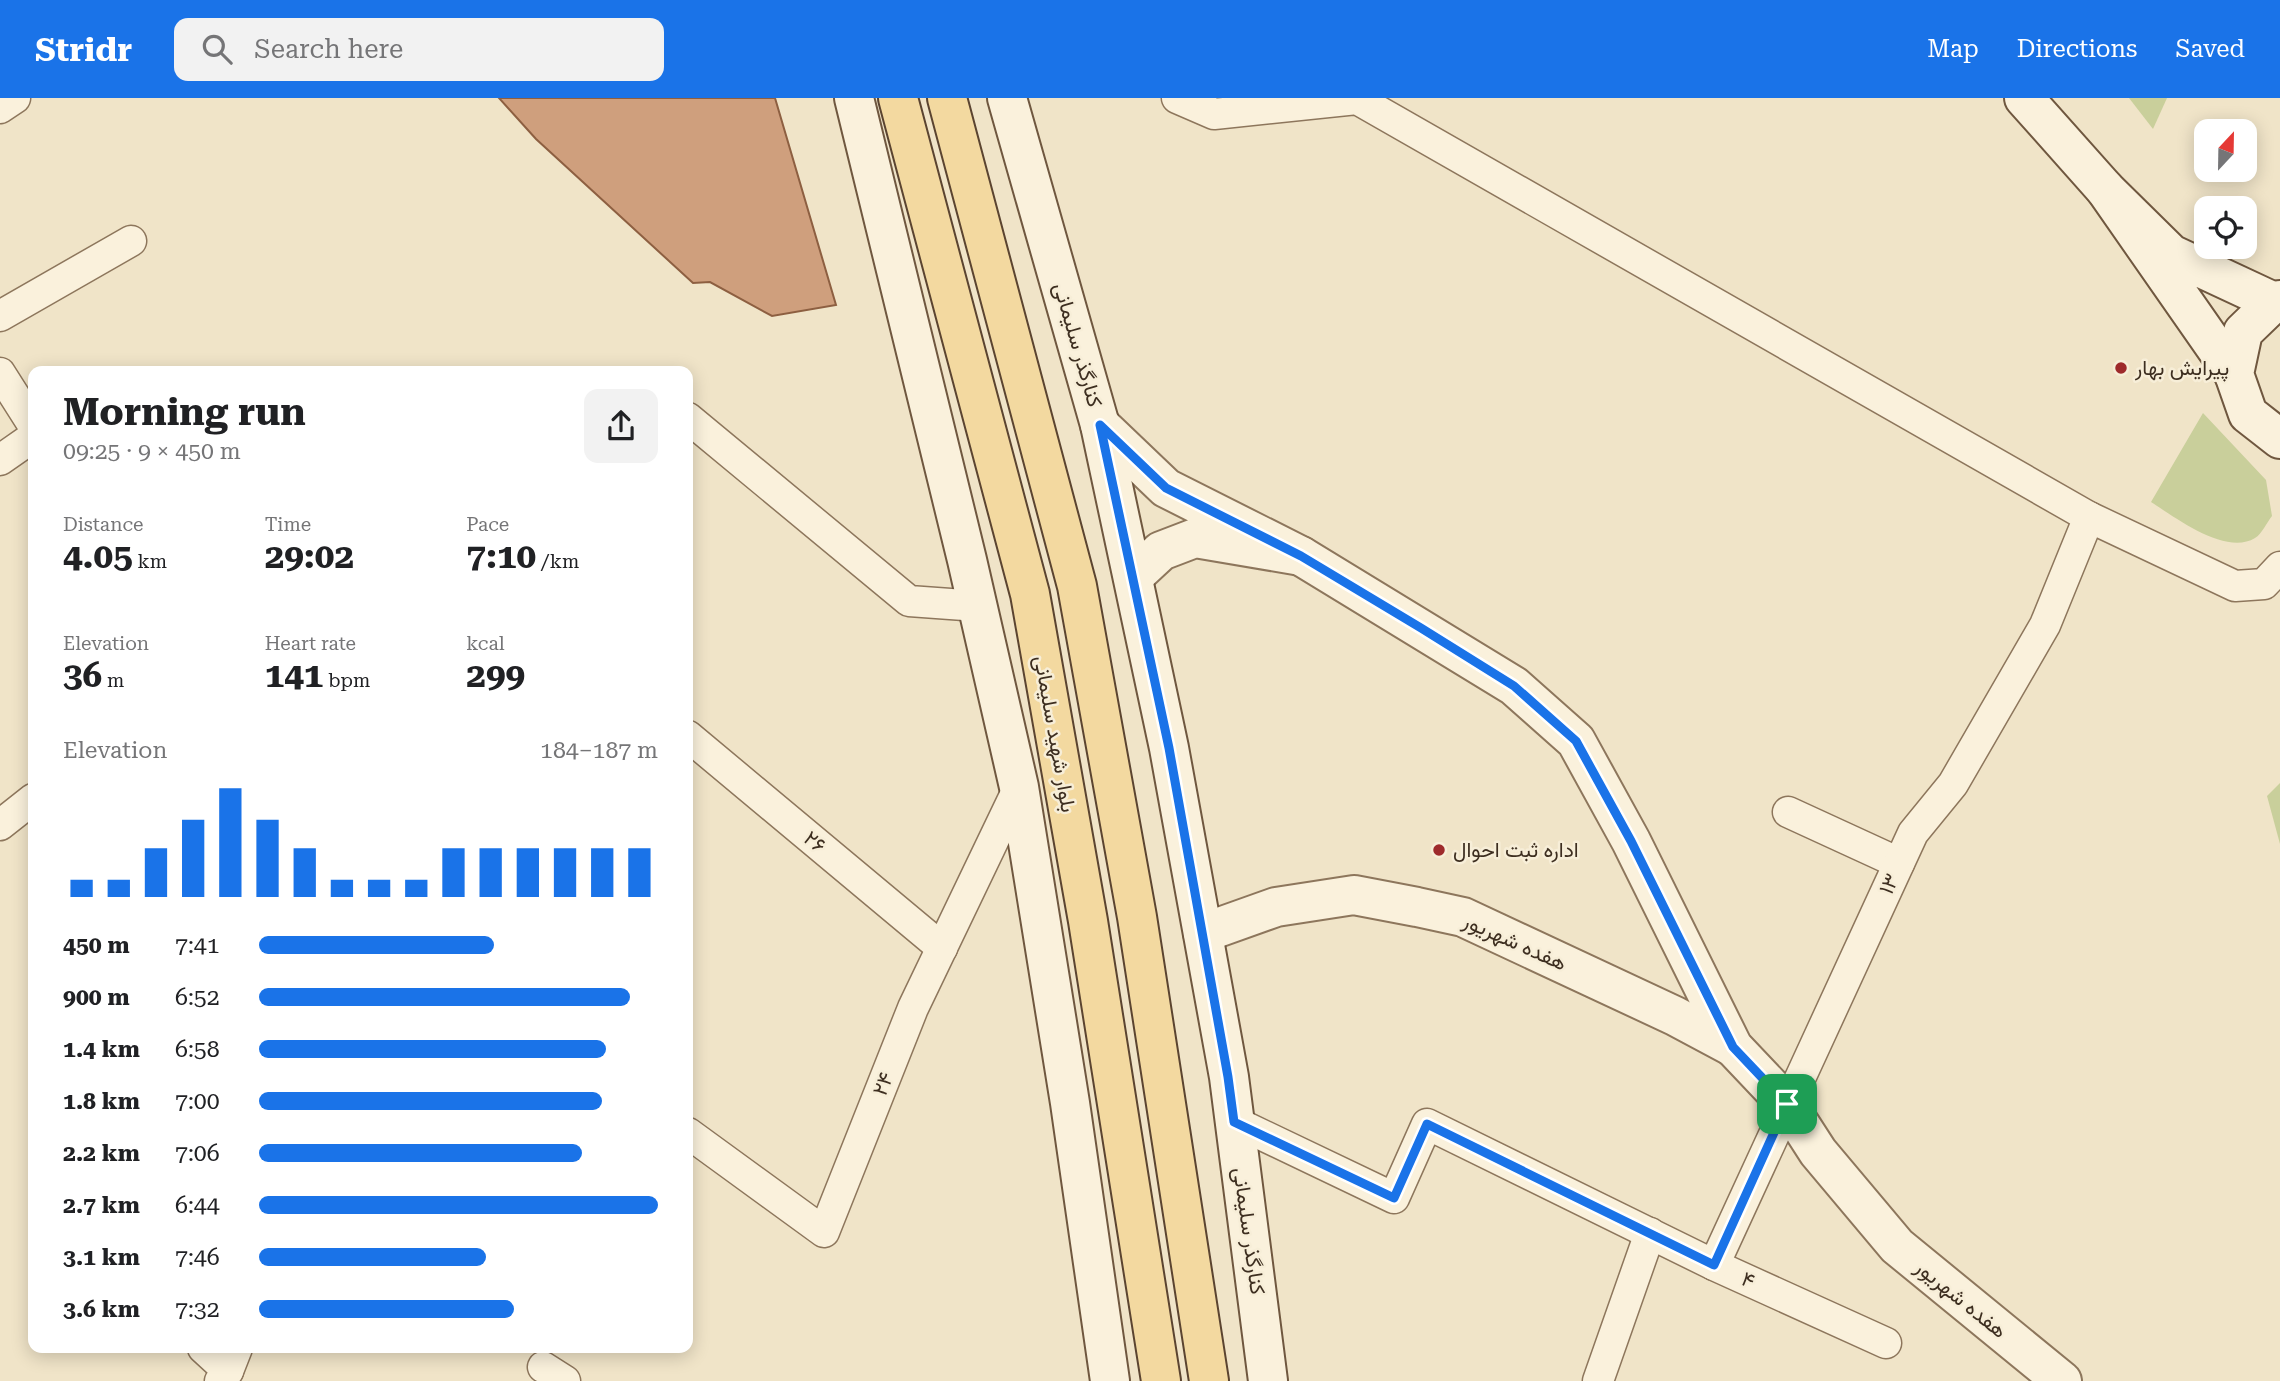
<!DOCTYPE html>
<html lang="en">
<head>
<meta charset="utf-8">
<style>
	:root { --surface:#fff; --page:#f2f2f2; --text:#202124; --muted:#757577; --accent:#1a73e8 }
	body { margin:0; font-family:"Roboto Serif",Vazirmatn,serif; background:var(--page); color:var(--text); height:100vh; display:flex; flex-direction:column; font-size:26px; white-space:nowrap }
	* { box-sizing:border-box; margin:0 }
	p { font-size:23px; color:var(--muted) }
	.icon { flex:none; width:38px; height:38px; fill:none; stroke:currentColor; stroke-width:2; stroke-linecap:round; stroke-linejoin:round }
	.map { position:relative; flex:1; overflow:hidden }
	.details { position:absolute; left:28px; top:268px; width:665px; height:987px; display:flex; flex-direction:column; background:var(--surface); border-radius:14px; box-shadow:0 4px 18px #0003 }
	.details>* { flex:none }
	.needle { width:46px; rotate:22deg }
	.controls { position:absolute; left:2194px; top:21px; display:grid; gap:14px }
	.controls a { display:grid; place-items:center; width:63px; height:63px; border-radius:14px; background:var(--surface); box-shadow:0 4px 18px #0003; font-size:35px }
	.pin { position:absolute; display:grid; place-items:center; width:60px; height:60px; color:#fff; margin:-30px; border-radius:14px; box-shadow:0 4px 10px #0006 }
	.round { display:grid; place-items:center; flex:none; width:74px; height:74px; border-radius:14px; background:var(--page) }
	.summary { display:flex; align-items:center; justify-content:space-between; height:119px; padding:0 35px }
	h1 { font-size:38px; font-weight:700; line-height:52px }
	.stats { display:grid; grid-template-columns:repeat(3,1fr); gap:10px; height:119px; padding:7px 35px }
	.stats div { display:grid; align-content:center }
	.stats b { font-size:35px; font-weight:700 }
	.stats small { font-size:19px; font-weight:400 }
	.stats p { font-size:19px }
	.chart { height:196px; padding:14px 35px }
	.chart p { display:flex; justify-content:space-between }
	.chart svg { width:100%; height:126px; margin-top:7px; stroke:var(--accent); stroke-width:6 }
	ul { padding:0 35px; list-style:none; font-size:23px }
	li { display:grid; grid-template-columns:112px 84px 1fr; align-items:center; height:52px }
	li i { height:18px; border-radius:9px; background:var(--accent) }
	header { display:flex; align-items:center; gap:42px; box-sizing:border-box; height:98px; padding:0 35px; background:var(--accent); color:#fff }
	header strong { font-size:33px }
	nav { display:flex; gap:38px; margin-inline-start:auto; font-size:24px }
	.search { width:490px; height:63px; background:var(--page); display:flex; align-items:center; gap:18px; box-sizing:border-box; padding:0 24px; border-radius:14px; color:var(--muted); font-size:26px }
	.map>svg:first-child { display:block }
</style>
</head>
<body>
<header>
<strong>Stridr</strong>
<div class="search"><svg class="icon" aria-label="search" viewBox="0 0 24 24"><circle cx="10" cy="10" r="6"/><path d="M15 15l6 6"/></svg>Search here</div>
<nav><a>Map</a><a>Directions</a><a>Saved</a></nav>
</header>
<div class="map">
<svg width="2280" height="1283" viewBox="0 0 2280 1283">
	<rect width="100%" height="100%" fill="#f0e4c8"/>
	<g fill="#c9cf9b">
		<path d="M 2129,0 L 2167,0 L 2153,31 Z"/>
		<path d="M 2203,315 L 2266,382 L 2272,418 C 2267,424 2262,436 2255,440 C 2226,458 2176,420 2151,404 Z"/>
		<path d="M 2280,685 L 2280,746 L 2267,698 Z"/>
	</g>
	<path fill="#cf9f7d" stroke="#8d5f41" stroke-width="2" d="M 499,0 L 775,0 L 836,207 L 772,218 L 710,184 L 693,185 L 536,41 Z"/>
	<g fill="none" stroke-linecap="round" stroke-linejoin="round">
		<defs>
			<g id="minor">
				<path d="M 1177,0 L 1214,16 L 1357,1 L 2089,419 L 2235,488 L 2264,486 L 2280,469"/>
				<path d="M 0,10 L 15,0"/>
				<path d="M 0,218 L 131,143"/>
				<path d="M 0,275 L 33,327"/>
				<path d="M 688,320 L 909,503 L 978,508"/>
				<path d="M 0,362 L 33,339"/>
				<path d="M 688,638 L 942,850"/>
				<path d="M 1788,714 L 1899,765"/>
				<path d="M 0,727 L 33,701"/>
				<path d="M 1235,1024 L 1394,1100 L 1427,1026 L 1714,1167 L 1886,1245"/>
				<path d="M 688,1035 L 824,1134 L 913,910 L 1019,689"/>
				<path d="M 1714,1167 L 1913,735 L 1953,686 L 2045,527 L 2089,419"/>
				<path d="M 203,1250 L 228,1273"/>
				<path d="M 543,1269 L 565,1283"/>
				<path d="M 220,1283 L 228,1273 L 237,1250"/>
				<path d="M 1598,1283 L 1650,1135"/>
			</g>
			<g id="tertiary">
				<path d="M 1100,327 L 1166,390 L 1301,458 L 1195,440 L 1161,453 L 1133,479"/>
				<path d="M 1301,458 L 1514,588 L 1576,643 L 1631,743 L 1733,949 L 1787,1006 L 1818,1054 L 1897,1148 L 2062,1283"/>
				<path d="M 1203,835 L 1276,809 L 1354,797 L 1417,809 L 1463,819 L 1675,918 L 1733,949"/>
			</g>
			<g id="secondary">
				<path d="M 854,0 L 967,462 L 1019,689 L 1070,1005 L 1110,1283"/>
				<path d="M 1007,0 L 1100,327 L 1169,650 L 1229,979 L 1268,1283"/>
				<path d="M 2024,0 L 2105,91"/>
				<path d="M 2280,202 L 2274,204 L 2243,234 L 2234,276 L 2248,316 L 2280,341"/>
				<path d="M 2234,276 L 2105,91 L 2171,156 L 2274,204"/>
			</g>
			<g id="primary">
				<path d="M 898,0 L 1030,496 L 1088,823 L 1161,1283"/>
				<path d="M 947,0 L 1077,488 L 1137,819 L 1209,1283"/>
			</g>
		</defs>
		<use href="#minor" stroke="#8d765c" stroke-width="33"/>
		<use href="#tertiary" stroke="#8d765c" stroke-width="42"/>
		<use href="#secondary" stroke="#6f573f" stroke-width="42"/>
		<use href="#primary" stroke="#5b4430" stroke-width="42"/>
		<use href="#minor" stroke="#faf1dc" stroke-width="30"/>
		<use href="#tertiary" stroke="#faf1dc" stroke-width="38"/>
		<use href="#secondary" stroke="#faf1dc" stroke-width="38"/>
		<use href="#primary" stroke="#f3d9a0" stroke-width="38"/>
	</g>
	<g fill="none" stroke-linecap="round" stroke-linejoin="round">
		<defs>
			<path id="route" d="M 1100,327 L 1166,390 L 1301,458 L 1421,530 L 1514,588 L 1576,643 L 1631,743 L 1733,949 L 1787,1006 L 1714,1167 L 1427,1026 L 1394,1100 L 1234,1024 L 1228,979 L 1169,650 Z"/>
		</defs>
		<use href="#route" stroke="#fff" stroke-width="14"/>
		<use href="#route" stroke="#1a73e8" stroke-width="9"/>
	</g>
	<g fill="#9e2a2b" stroke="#f7eed8" stroke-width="2.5">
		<circle cx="2121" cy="270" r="7"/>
		<circle cx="1439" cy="752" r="7"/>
	</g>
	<g text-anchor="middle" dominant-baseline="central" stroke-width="5" stroke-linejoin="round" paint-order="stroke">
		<g font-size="21" fill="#3d2e20" stroke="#f7eed8">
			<text transform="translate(1078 247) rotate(74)">کنارگذر سلیمانی</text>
			<text transform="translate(1055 636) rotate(80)">بلوار شهید سلیمانی</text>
			<text transform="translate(815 744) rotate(40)">۲۶</text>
			<text transform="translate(1889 786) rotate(-65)">۱۳</text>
			<text transform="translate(1515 844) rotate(24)">هفده شهریور</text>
			<text transform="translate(883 986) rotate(-68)">۲۴</text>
			<text transform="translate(1249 1133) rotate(82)">کنارگذر سلیمانی</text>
			<text transform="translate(1748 1182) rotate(24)">۴</text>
			<text transform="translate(1961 1201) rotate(39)">هفده شهریور</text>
		</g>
		<g font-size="21" fill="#3d2e20" stroke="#f7eed8" text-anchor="start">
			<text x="2135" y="270">پیرایش بهار</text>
			<text x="1453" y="752">اداره ثبت احوال</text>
		</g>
	</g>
</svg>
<div class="controls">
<a><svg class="needle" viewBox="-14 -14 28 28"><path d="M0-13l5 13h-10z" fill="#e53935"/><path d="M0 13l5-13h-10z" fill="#757577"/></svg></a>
<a><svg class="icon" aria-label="locate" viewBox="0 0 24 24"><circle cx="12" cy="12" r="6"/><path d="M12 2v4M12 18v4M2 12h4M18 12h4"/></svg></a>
</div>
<div class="pin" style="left:1787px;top:1006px;background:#1e9e55"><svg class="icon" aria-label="arrive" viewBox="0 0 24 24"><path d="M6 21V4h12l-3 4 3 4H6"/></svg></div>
<section class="details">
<div class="summary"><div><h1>Morning run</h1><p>09:25 · 9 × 450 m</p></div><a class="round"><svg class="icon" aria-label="share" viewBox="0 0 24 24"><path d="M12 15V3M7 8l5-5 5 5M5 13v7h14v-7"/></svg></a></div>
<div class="stats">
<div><p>Distance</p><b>4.05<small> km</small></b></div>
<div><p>Time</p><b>29:02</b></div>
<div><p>Pace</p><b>7:10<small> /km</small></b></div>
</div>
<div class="stats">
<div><p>Elevation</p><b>36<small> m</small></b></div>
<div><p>Heart rate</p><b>141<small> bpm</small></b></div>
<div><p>kcal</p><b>299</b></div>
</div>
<div class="chart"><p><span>Elevation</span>184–187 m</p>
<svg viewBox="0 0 160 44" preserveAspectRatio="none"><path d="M5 44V38M15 44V38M25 44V27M35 44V17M45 44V6M55 44V17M65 44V27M75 44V38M85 44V38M95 44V38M105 44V27M115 44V27M125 44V27M135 44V27M145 44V27M155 44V27"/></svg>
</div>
<ul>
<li><b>450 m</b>7:41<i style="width:59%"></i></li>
<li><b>900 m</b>6:52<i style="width:93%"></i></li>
<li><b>1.4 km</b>6:58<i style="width:87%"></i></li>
<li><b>1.8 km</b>7:00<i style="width:86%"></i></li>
<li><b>2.2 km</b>7:06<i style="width:81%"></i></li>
<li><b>2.7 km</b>6:44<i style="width:100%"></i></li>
<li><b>3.1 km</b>7:46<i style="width:57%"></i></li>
<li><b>3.6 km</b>7:32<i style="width:64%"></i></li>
</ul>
</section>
</div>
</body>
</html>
